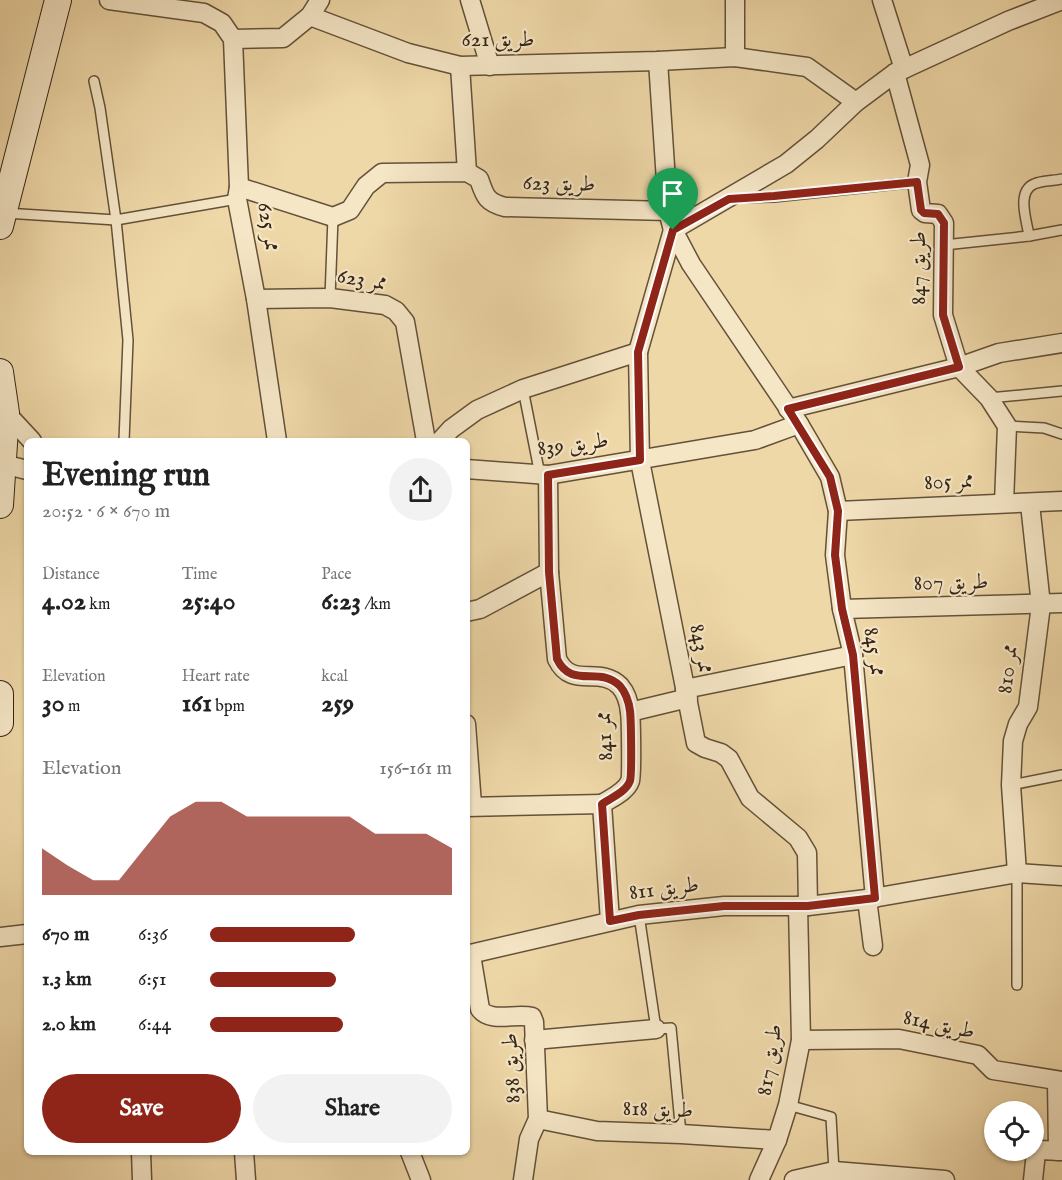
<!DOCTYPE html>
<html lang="en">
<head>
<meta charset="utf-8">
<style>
	:root { --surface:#fff; --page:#f2f2f2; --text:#222; --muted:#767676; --accent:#8f2418 }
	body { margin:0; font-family:"IM FELL English",Amiri,serif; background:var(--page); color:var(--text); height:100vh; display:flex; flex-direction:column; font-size:22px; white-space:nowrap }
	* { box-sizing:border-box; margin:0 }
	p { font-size:20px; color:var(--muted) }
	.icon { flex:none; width:33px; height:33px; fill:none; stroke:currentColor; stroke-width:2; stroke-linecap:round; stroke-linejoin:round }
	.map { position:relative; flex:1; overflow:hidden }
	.panel { position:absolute; left:24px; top:438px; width:446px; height:717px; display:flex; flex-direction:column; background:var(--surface); border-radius:9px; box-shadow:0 2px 4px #0004 }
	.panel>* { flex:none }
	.controls { position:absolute; left:984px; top:1101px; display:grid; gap:12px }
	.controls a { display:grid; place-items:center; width:60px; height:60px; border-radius:50%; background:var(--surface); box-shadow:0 2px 4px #0004; font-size:30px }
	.pin { position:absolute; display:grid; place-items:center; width:51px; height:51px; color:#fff; margin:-62px -26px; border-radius:50% 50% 50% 0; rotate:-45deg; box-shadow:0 0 6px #0007 }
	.pin .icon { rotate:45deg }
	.round { display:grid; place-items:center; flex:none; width:63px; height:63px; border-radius:32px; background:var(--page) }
	.headline { display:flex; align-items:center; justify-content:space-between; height:102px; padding:0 18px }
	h1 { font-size:33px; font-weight:700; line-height:45px }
	.metrics { display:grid; grid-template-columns:repeat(3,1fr); gap:9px; height:102px; padding:6px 18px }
	.metrics div { display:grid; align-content:center }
	.metrics b { font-size:26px; font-weight:700 }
	.metrics small { font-size:16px; font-weight:400 }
	.metrics p { font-size:16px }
	.chart { height:168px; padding:12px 18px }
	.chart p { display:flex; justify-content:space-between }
	.chart svg { width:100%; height:108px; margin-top:6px; fill:var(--accent); opacity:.7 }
	.button { display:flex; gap:12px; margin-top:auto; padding:12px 18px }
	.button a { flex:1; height:69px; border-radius:36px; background:var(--accent); color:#fff; font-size:24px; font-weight:700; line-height:69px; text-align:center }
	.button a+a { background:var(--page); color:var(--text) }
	ul { padding:0 18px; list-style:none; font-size:20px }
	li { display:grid; grid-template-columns:96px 72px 1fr; align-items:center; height:45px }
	li i { height:15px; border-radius:8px; background:var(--accent) }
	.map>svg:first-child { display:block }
</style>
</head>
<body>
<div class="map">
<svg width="1062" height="1180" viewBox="0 0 1062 1180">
	<rect width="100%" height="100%" fill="#efd8a8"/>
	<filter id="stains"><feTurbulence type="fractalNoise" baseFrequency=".00333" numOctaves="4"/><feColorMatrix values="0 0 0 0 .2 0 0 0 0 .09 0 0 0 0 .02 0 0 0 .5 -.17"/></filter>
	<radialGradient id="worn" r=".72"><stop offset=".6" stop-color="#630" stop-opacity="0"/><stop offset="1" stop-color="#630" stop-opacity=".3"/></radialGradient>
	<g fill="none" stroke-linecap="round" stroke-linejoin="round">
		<defs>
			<g id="lane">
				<path d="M 94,81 L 100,108 L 116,220 L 128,340 L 124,441"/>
				<path d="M 734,198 L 774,197 L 917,182"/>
				<path d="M 5,213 L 116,220 L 237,199"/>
				<path d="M 1029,236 C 1027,221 1016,192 1034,184 C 1042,180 1053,181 1062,179"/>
				<path d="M 944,245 L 1029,236 L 1062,230"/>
				<path d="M 330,298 L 333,217"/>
				<path d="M 523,389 L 540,475"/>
				<path d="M 989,398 L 1062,391"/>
				<path d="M 1007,426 L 1044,428 L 1062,434"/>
				<path d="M 1011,785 L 1062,775"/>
				<path d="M 1017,873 L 1017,985"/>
				<path d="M 639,915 L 656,1029 L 671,1028 L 681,1134"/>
				<path d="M 788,1105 L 831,1117 L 834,1171"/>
			</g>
			<g id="street">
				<path d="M 109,0 L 204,13 L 222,23 L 233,39 L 239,187 L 237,199 L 256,299 L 277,441"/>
				<path d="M 470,0 L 490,66"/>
				<path d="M 735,0 L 735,57"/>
				<path d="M 882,0 L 904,69"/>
				<path d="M 310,16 L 408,53 L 460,66 L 658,61 L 735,57 L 807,67 L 856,102"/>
				<path d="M 233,39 L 283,38 L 310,16 L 320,0"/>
				<path d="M 460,66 L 467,172"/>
				<path d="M 895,73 L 920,165 L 917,182 L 921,210 L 925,213 L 938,214 L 944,223 L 943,315 L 959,367 L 989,398 L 1007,426 L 1004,503"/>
				<path d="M 239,187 L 333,217 L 350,210 L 366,186 L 382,173 L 467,172 L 479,179 C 485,196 486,202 505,207 L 668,211"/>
				<path d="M 256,299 L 330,298 L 385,305 L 396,311 L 405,322 L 426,441"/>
				<path d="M 638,352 L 640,461 L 696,743 L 705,748 L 721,753 L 729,759 L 750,798 L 798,838 L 807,853 L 808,906"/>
				<path d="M 788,409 L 959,367 L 999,353 L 1062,343"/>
				<path d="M 6,413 L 32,441"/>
				<path d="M 799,424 L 830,477 L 838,511 L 835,555 L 842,609 L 853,655 L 875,898"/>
				<path d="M 440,441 L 451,429 L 477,410 L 523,389 L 638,352 L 673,230 L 786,164 L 817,139 L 856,102 L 895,73 L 1008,21 L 1062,0"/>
				<path d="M 3,464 L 27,470"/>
				<path d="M 466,469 L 548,475 L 755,440 L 799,424 L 691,264 L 673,230 L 668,211 L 658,61"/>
				<path d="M 548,475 L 549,572 L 557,659 C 572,690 599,665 620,686 C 626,693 629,703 630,712 C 631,719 632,776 630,781 C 626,792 611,798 602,804 L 610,921"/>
				<path d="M 838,511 L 1062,501"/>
				<path d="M 842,609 L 1062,603"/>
				<path d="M 466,612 L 480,609 L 549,572"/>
				<path d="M 685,689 L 853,655"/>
				<path d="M 630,712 L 688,698"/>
				<path d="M 466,724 L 472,805"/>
				<path d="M 466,807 L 602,804"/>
				<path d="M 1017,873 L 1011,785 L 1013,741 L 1018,724 L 1028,707 L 1041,605 L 1030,504"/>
				<path d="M 867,899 L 873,946"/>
				<path d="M 0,937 L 27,934"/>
				<path d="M 466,955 L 639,915 L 724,906 L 808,906 L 867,899 L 1017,873 L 1062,876"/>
				<path d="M 471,955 L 480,1009 C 490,1023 516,1013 532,1017 L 534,1022 L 538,1119 L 529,1139 L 523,1180"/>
				<path d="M 534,1040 L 656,1029"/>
				<path d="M 801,1040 L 899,1039 L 978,1055 L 993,1070 L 1062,1081"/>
				<path d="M 1057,1081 L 1058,1151"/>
				<path d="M 538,1119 L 597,1131 L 681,1134 L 777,1140"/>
				<path d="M 141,1152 L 142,1180"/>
				<path d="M 244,1152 L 246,1180"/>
				<path d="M 410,1152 L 421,1180"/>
				<path d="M 759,1180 L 777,1140 L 788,1105 L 801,1040 L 798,906"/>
				<path d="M 794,1180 L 834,1171 L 945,1180"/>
				<path d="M 1033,1180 L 1036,1152 L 1039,1150 L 1062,1151"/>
			</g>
			<g id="secondary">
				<path d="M 0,226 L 58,0"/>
				<path d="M 0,372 L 6,413 L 0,505"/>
				<path d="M 0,694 L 0,723"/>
			</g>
		</defs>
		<use href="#lane" stroke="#63513a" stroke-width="12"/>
		<use href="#street" stroke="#63513a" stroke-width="21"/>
		<use href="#secondary" stroke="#342415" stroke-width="28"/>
		<use href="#lane" stroke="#f5e6c6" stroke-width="9"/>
		<use href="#street" stroke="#f5e6c6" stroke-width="18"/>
		<use href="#secondary" stroke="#f5e6c6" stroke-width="26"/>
	</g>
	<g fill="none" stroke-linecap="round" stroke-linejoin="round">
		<defs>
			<path id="route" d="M 917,182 L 921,210 L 924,213 L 938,214 L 944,223 L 943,315 L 959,367 L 788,409 L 830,477 L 838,511 L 835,555 L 842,609 L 853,655 L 875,898 L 808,906 L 724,906 L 639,915 L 610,921 L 602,804 C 611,798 626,792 630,781 C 632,776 631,719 630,711 C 629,703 626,693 620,686 C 599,665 572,690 557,659 L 549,572 L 548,475 L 640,460 L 638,352 L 673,230 L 729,199 L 774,196 Z"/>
		</defs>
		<use href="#route" stroke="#fff" stroke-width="12"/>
		<use href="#route" stroke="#8f2418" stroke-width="8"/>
	</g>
	<g text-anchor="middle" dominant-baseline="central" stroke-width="4.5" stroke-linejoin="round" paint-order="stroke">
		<g font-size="22" fill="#342415" stroke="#f5e6c6">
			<text x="498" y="40">طريق 621</text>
			<text transform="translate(559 184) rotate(1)">طريق 623</text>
			<text transform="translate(268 227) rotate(80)">ممر 625</text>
			<text transform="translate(919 268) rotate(-90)">طريق 847</text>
			<text transform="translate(362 280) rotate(9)">ممر 623</text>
			<text transform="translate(573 445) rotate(-7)">طريق 839</text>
			<text transform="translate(949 482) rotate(-3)">ممر 805</text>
			<text transform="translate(951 583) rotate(-1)">طريق 807</text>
			<text transform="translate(701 649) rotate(78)">ممر 843</text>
			<text transform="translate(874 652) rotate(81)">ممر 845</text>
			<text transform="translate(1008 669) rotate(-83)">ممر 810</text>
			<text transform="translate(605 736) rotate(-93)">ممر 841</text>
			<text transform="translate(664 889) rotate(-7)">طريق 811</text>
			<text transform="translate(939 1025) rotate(12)">طريق 814</text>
			<text transform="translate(770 1060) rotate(-81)">طريق 817</text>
			<text transform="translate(512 1068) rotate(-93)">طريق 838</text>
			<text transform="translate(658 1110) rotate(2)">طريق 818</text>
		</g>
	</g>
	<rect width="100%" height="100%" filter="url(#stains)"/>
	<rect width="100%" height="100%" fill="url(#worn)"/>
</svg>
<div class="controls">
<a><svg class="icon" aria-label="locate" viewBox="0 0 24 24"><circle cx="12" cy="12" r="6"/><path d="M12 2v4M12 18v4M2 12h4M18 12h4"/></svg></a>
</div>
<div class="pin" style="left:673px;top:230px;background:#1e9e55"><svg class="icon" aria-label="arrive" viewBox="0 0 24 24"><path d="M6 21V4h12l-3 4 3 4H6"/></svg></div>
<section class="panel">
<div class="headline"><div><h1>Evening run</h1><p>20:52 · 6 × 670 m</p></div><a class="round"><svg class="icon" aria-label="share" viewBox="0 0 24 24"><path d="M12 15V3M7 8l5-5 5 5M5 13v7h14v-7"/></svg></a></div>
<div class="metrics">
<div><p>Distance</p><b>4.02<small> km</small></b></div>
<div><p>Time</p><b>25:40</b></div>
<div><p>Pace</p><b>6:23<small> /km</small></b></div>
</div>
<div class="metrics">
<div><p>Elevation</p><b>30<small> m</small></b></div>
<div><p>Heart rate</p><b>161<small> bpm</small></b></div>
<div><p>kcal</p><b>259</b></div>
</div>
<div class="chart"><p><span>Elevation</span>156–161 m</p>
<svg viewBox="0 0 160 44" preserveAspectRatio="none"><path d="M0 44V25L10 32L20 38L30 38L40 25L50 12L60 6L70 6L80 12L90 12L100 12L110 12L120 12L130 19L140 19L150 19L160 25V44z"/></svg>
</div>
<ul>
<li><b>670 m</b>6:36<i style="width:60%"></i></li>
<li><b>1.3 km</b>6:51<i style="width:52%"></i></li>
<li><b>2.0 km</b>6:44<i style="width:55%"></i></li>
</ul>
<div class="button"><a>Save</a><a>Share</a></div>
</section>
</div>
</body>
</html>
